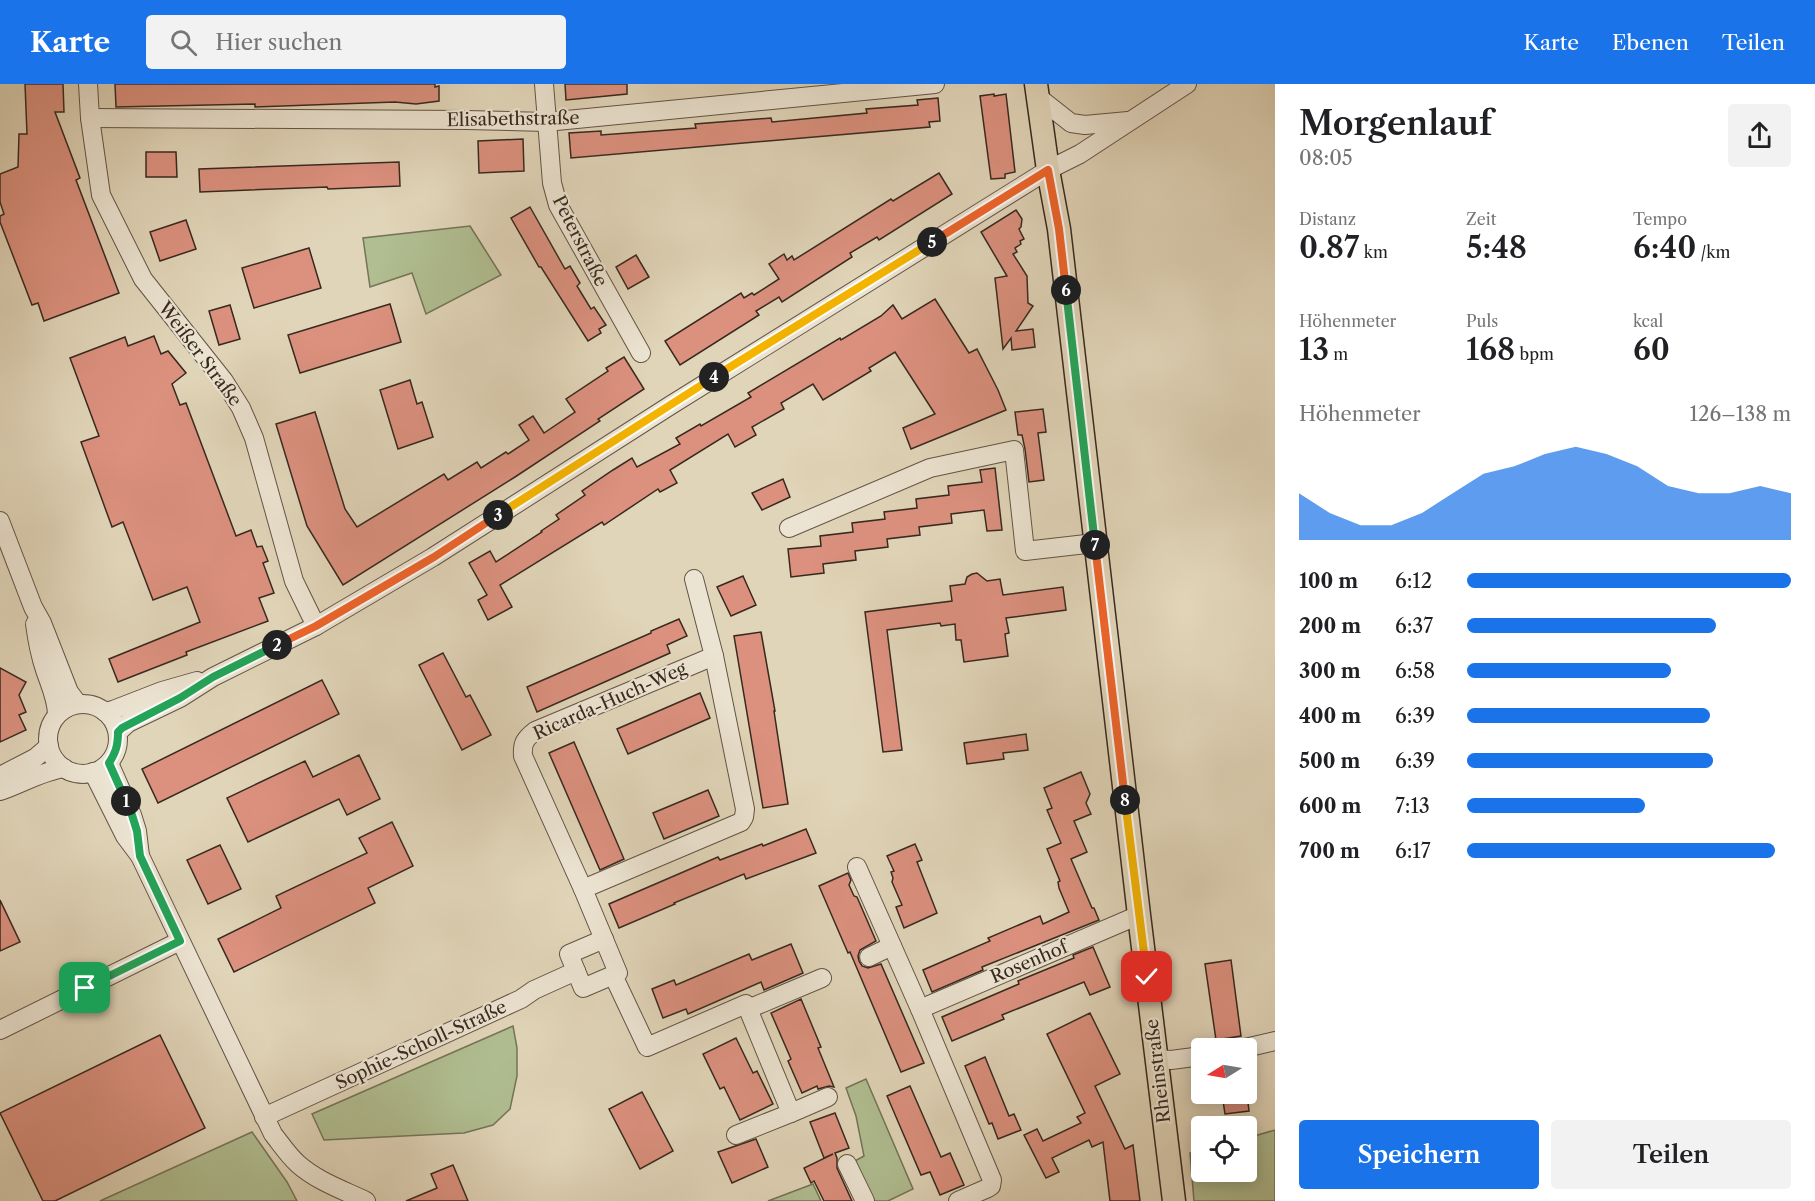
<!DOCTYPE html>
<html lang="de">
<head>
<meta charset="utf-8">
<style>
	:root { --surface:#fff; --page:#f2f2f2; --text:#202124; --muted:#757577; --accent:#1a73e8 }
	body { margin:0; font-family:"Libre Caslon Text",serif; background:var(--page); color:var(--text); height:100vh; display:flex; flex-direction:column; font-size:22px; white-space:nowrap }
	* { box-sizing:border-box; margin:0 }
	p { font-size:20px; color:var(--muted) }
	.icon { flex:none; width:33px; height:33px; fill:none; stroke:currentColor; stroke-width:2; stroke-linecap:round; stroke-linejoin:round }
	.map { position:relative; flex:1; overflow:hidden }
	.sheet { display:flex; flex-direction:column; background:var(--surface); width:540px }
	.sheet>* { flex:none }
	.needle { width:39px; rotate:259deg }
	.controls { position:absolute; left:1191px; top:954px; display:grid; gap:12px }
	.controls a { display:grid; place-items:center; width:66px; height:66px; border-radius:6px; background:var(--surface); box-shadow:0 3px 15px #0003; font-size:30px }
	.pin { position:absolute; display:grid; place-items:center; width:51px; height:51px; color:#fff; margin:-26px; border-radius:12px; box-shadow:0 3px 9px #0006 }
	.km { position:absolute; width:30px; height:30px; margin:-15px; border-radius:50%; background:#222; color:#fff; font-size:16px; line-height:30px; text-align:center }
	.round { display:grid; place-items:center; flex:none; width:63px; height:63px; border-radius:6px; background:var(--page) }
	.headline { display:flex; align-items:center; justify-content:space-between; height:102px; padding:0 24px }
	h1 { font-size:33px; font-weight:600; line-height:45px }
	.metrics { display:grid; grid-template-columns:repeat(3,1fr); gap:9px; height:102px; padding:6px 24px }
	.metrics div { display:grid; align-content:center }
	.metrics b { font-size:30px; font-weight:600 }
	.metrics small { font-size:16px; font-weight:400 }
	.metrics p { font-size:16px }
	.chart { height:168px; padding:12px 24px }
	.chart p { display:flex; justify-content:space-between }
	.chart svg { width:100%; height:108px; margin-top:6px; fill:var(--accent); opacity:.7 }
	.primary-button { display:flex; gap:12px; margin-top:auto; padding:12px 24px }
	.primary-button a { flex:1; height:69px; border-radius:6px; background:var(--accent); color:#fff; font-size:24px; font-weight:600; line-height:69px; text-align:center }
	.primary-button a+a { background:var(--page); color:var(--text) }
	ul { padding:0 24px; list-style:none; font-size:20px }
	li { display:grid; grid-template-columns:96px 72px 1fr; align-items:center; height:45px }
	li i { height:15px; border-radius:8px; background:var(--accent) }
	header { display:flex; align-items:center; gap:36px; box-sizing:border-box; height:84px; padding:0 30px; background:var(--accent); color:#fff }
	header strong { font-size:28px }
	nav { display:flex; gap:33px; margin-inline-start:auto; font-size:21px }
	.search { width:420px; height:54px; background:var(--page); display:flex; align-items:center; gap:15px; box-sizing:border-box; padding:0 21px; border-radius:6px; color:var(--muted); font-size:22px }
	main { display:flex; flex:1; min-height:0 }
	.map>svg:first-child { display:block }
</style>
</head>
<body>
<header>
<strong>Karte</strong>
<div class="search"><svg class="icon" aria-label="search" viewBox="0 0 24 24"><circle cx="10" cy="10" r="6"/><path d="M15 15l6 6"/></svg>Hier suchen</div>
<nav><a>Karte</a><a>Ebenen</a><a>Teilen</a></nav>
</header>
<main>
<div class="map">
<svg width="1275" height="1117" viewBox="0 0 1275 1117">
	<rect width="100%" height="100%" fill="#e1d5b9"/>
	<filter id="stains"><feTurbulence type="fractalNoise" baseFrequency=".00333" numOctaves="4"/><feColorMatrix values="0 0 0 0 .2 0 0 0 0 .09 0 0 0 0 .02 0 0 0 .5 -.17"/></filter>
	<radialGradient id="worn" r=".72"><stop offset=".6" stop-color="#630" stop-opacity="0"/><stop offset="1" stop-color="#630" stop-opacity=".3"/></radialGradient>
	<g fill="#b0be91" stroke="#747458" stroke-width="1.5">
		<path d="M 470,142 L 501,191 L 426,230 L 412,189 L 370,203 L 363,154 Z"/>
		<path d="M 513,942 L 517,964 L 517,992 L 510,1025 L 493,1041 L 464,1049 L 324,1056 L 312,1030 Z"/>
		<path d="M 866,995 L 913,1105 L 888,1117 L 870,1117 L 851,1079 L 864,1072 L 856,1032 L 846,1004 Z"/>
		<path d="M 1275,1046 L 1275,1117 L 1194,1117 L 1190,1069 L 1201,1066 L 1202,1088 L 1246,1088 L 1247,1054 Z"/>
		<path d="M 252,1048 L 287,1098 L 297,1117 L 100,1117 Z"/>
		<path d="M 813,1100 L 821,1117 L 768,1117 Z"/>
	</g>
	<g fill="#dc917f" stroke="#37291f" stroke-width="1.5">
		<path d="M 25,0 L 63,0 L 64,28 L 55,28 L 80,94 L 76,96 L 119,209 L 44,237 L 38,219 L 32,221 L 0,138 L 0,132 L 4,130 L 0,118 L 0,90 L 18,83 L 19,50 L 27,50 Z"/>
		<path d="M 115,0 L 435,0 L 435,3 L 439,2 L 439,17 L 416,20 L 395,18 L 255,23 L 255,20 L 116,23 Z"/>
		<path d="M 565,0 L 627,0 L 627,10 L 566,16 Z"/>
		<path d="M 994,10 L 994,12 L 1006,10 L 1015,88 L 1005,90 L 1005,94 L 991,95 L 980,12 Z"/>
		<path d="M 938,14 L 940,37 L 929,38 L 930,43 L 571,74 L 569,49 L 601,47 L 601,51 L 696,44 L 695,40 L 771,34 L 772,38 L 867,29 L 866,25 L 918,21 L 917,16 Z"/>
		<path d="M 523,55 L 524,87 L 479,89 L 478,57 Z"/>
		<path d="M 146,68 L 176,68 L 177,93 L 146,93 Z"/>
		<path d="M 399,78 L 400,102 L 328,105 L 327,103 L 200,108 L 199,85 Z"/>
		<path d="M 939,89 L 952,110 L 879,156 L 877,153 L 850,169 L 852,173 L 782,218 L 779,213 L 756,227 L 759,231 L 680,281 L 665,257 L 741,209 L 744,214 L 752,209 L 754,211 L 779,195 L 769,180 L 784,170 L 787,176 L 792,172 L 794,176 L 891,115 L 893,117 Z"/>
		<path d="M 530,123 L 565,185 L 570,182 L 580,199 L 577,202 L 591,225 L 594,223 L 606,241 L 599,245 L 601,249 L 588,257 L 541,183 L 539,183 L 511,134 Z"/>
		<path d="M 1016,126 L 1022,135 L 1021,143 L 1019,145 L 1024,155 L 1020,157 L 1021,160 L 1015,164 L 1017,168 L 1013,170 L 1027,192 L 1028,219 L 1033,222 L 1016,247 L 1033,245 L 1035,263 L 1012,266 L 1011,254 L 1003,265 L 995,194 L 1007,192 L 981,148 Z"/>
		<path d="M 186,136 L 196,165 L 160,177 L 150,148 Z"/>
		<path d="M 309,164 L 321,204 L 254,224 L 242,184 Z"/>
		<path d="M 636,171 L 649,193 L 628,205 L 616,183 Z"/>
		<path d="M 935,215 L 969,269 L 977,265 L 998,306 L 1006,326 L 911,365 L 903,344 L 935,330 L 895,268 L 869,284 L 871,287 L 823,316 L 813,300 L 781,319 L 784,325 L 752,343 L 756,351 L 735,363 L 728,350 L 670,386 L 677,399 L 660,408 L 658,405 L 604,441 L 602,438 L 500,501 L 512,523 L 488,536 L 478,516 L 487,511 L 469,479 L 490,467 L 496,478 L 542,448 L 541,447 L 559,435 L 556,431 L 585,411 L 582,407 L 613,386 L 632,374 L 637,383 L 680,360 L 676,354 L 700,340 L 701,342 L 751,313 L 748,309 L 840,254 L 841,256 L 881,232 L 893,221 L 902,235 Z"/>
		<path d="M 390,220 L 401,258 L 300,289 L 288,251 Z"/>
		<path d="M 230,221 L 240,255 L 219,261 L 209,227 Z"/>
		<path d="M 154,252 L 161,270 L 168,267 L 186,289 L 172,300 L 180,321 L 186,319 L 236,452 L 251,446 L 257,463 L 262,462 L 268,477 L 263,479 L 274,509 L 259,514 L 268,537 L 186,568 L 187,571 L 118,598 L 109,575 L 200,538 L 187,503 L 153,516 L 123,438 L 112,443 L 81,358 L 99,352 L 70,274 L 125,253 L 128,262 Z"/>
		<path d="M 624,273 L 644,305 L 598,335 L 600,337 L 515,393 L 343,501 L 307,442 L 276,340 L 315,328 L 345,425 L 357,443 L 444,390 L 448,396 L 477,378 L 481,384 L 506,368 L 508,370 L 529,356 L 519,341 L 533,332 L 544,349 L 575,328 L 566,315 L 608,287 L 606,284 Z"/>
		<path d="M 410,296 L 417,320 L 422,318 L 433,353 L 398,365 L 380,306 Z"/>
		<path d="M 1043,325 L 1046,348 L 1038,349 L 1044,396 L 1029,398 L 1025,365 L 1022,351 L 1018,351 L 1015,328 Z"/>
		<path d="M 995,384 L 1002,446 L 987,447 L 984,426 L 951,430 L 952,439 L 919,443 L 920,451 L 887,455 L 888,463 L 855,467 L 856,476 L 823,480 L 824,489 L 791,493 L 788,465 L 821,462 L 820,452 L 853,448 L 852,439 L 885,435 L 884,428 L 917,424 L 916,415 L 949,411 L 948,402 L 982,398 L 980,386 Z"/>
		<path d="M 783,395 L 790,413 L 762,426 L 752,409 Z"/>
		<path d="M 977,489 L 987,497 L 1000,495 L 1003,511 L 1063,503 L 1066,526 L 1006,534 L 1009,549 L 1005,550 L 1008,572 L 964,578 L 961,556 L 956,556 L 955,540 L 941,542 L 940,539 L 887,546 L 902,666 L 883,668 L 865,528 L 952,517 L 950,502 L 965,500 L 967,493 L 972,490 Z"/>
		<path d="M 743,492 L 756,521 L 731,532 L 717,503 Z"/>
		<path d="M 679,535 L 687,552 L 667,561 L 670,569 L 537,628 L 527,603 L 651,549 L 651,547 Z"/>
		<path d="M 761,548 L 775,627 L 774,627 L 788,720 L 763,724 L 734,552 Z"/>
		<path d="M 443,569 L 466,613 L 470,611 L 491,651 L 462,666 L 419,581 Z"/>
		<path d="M 0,584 L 26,598 L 19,611 L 26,628 L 19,631 L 26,646 L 0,658 Z"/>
		<path d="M 322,596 L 339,630 L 158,719 L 142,685 Z"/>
		<path d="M 700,609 L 710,634 L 628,670 L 617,645 Z"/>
		<path d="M 1026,650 L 1028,666 L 1003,669 L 1004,675 L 967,680 L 964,659 Z"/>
		<path d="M 574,658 L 624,775 L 600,786 L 549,669 Z"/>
		<path d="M 359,671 L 380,715 L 347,731 L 339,715 L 248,758 L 227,714 L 305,677 L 313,693 Z"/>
		<path d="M 1081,688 L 1090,710 L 1086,719 L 1091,730 L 1074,737 L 1087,768 L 1071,775 L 1092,824 L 1094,824 L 1099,836 L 982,883 L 983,886 L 932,908 L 923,886 L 990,857 L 988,854 L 1040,832 L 1043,840 L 1069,828 L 1059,804 L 1058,798 L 1060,797 L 1047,765 L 1061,759 L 1047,726 L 1052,724 L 1044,704 Z"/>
		<path d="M 708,706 L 719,732 L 664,755 L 653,729 Z"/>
		<path d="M 392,738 L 413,782 L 368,804 L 375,819 L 234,888 L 218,855 L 281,824 L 276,812 L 367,769 L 359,754 Z"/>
		<path d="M 806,745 L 816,769 L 746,795 L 744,790 L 674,819 L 675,820 L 619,844 L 609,820 L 718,773 L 720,776 L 762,760 L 763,762 Z"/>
		<path d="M 915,760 L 922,776 L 917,778 L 937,829 L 904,844 L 896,823 L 902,821 L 892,798 L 893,794 L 891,788 L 894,787 L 887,772 Z"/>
		<path d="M 220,761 L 241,805 L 208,820 L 187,776 Z"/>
		<path d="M 848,789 L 851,796 L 849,801 L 854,812 L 857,813 L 876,857 L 860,866 L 858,872 L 859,877 L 862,882 L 868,884 L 881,880 L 924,979 L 901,988 L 850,868 L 848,869 L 819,802 Z"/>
		<path d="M 0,816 L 20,858 L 0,867 Z"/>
		<path d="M 791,860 L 803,889 L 764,906 L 761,898 L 688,930 L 686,925 L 663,934 L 652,905 L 674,896 L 676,901 L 749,870 L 752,876 Z"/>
		<path d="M 1093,863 L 1110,903 L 1090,911 L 1084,898 L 1002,931 L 1004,935 L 952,957 L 942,933 L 1019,900 L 1018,897 L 1074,874 L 1073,871 Z"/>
		<path d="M 1231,876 L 1241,952 L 1216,956 L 1205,880 Z"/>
		<path d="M 801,915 L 821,963 L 818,964 L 834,1003 L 829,1002 L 818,1005 L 817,1002 L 802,1009 L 788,977 L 791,975 L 771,929 Z"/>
		<path d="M 1090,929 L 1120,990 L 1095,1002 L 1125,1065 L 1133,1061 L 1140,1117 L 1110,1117 L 1103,1058 L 1092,1063 L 1089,1056 L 1052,1074 L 1059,1088 L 1046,1094 L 1024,1051 L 1037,1045 L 1043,1057 L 1081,1039 L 1077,1033 L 1085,1029 L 1047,950 Z"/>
		<path d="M 160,951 L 205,1044 L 55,1117 L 43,1117 L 0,1029 Z"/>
		<path d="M 736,954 L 753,989 L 757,987 L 773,1020 L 740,1036 L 724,1003 L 720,1005 L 703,970 Z"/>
		<path d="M 985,973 L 1009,1032 L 1014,1030 L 1021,1046 L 998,1055 L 992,1039 L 989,1040 L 965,982 Z"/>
		<path d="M 910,1002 L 941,1073 L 950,1069 L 964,1101 L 940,1111 L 930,1088 L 921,1091 L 887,1012 Z"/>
		<path d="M 642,1008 L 673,1067 L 640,1085 L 609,1025 Z"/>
		<path d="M 1222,1010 L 1247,1010 L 1249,1027 L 1225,1030 Z"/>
		<path d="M 835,1029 L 849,1064 L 835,1069 L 837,1074 L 837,1084 L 852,1117 L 824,1117 L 814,1097 L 811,1099 L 804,1084 L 833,1070 L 824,1074 L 810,1038 Z"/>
		<path d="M 756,1055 L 768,1083 L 732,1099 L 718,1068 Z"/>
		<path d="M 453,1081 L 468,1117 L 406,1117 L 437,1104 L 431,1090 Z"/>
	</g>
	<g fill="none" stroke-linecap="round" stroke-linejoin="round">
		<defs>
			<g id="minor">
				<path d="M 88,0 L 90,34 L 101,111 L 143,195 L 224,297 L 241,324 L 254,354 L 294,497 L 316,542"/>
				<path d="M 544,0 L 552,99 L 558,121 L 641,269"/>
				<path d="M 1038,13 L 1071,39 L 1085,41 L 1128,37"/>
				<path d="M 90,34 L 466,36 L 546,38 L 935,0"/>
				<path d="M 0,437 L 33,523 L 42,539 L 69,608 L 78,620"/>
				<path d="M 789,444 L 930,384 L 1014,366 L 1025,467 L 1095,459"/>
				<path d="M 35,540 C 37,555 40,571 45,586 C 50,601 57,615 57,631"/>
				<circle cx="83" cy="655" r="35"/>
				<path d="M 105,628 L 113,626 L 162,607 L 197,597"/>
				<path d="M 118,648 L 128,639 L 180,614 L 213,593 L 316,542 L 433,473 L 671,321 L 1048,86 L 1080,70 L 1187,0"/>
				<path d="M 93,688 L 125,752 L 140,772 L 137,747 L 132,731 L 109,679"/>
				<path d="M 0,692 L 35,674 L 49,662"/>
				<path d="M 0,707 C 21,700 42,687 64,684"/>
				<path d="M 140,772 L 273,1050 C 281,1060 288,1071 298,1080 C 317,1097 343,1106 366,1117"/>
				<path d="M 857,783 L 920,925 L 992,1096 L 991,1102 L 988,1104 L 958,1117"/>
				<path d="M 583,805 L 523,672 C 522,659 525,655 535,647 L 714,572"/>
				<path d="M 869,873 L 892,862"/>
				<path d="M 576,887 L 583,904 L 618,889 L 583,805 L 741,738 L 744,733 L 745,725 L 714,572 L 694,495"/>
				<path d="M 613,891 L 647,963 L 746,920 L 791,1029 L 736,1051"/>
				<path d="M 748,925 L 822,894"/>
				<path d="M 920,925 L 1139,831"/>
				<path d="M 0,946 L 180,857"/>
				<path d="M 1245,964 L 1275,957"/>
				<path d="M 1157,975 L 1171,976 L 1202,972"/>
				<path d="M 791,1029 L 828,1013"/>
				<path d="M 264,1033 L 521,915 L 534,906 L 576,887 L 569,870 L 604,855"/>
				<path d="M 847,1080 L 865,1117"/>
			</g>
			<path id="major" d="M 1036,0 L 1048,86 L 1059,145 L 1139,831 L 1174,1117"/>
		</defs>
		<use href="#minor" stroke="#625446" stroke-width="20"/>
		<use href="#major" stroke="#37291f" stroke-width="25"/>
		<use href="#minor" stroke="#ece4d2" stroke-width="18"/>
		<use href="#major" stroke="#e1d5b9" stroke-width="22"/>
	</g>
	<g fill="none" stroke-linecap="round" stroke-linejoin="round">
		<defs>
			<path id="split-1" d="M 85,904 L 180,857 L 140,772 L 137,747 L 132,731 L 126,717"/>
			<path id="split-2" d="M 126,717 L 109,679 C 116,668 118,661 118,648 L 122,644 L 180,614 L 213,593 L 277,561"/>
			<path id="split-3" d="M 277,561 L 316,542 L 434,473 L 498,431"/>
			<path id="split-4" d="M 498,431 L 714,293"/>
			<path id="split-5" d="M 714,293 L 932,158"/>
			<path id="split-6" d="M 932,158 L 1048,86 L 1059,145 L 1066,206"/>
			<path id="split-7" d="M 1066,206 L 1095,461"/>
			<path id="split-8" d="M 1095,461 L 1125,716"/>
			<path id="split-9" d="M 1125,716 L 1147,893"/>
		</defs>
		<use href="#split-1" stroke="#fff" stroke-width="12"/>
		<use href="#split-2" stroke="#fff" stroke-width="12"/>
		<use href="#split-3" stroke="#fff" stroke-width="12"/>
		<use href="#split-4" stroke="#fff" stroke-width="12"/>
		<use href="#split-5" stroke="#fff" stroke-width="12"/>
		<use href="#split-6" stroke="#fff" stroke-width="12"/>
		<use href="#split-7" stroke="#fff" stroke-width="12"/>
		<use href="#split-8" stroke="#fff" stroke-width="12"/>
		<use href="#split-9" stroke="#fff" stroke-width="12"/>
		<use href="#split-1" stroke="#22a559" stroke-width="8"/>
		<use href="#split-2" stroke="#22a559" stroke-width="8"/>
		<use href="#split-3" stroke="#f0652b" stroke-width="8"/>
		<use href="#split-4" stroke="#f5b400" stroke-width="8"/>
		<use href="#split-5" stroke="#f5b400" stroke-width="8"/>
		<use href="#split-6" stroke="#f0652b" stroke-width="8"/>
		<use href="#split-7" stroke="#22a559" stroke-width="8"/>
		<use href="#split-8" stroke="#f0652b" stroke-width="8"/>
		<use href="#split-9" stroke="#f5b400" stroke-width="8"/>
	</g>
	<g text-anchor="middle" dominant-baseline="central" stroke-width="4.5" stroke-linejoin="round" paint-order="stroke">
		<g font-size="18" fill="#37291f" stroke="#ece4d2">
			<text transform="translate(513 35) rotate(-1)">Elisabethstraße</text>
			<text transform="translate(580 157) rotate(63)">Peterstraße</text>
			<text transform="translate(200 270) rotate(53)">Weißer Straße</text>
			<text transform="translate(610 617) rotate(-24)">Ricarda-Huch-Weg</text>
			<text transform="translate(1029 878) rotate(-23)">Rosenhof</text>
			<text transform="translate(421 961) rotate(-25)">Sophie-Scholl-Straße</text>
			<text transform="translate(1158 987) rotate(-97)">Rheinstraße</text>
		</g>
	</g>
	<rect width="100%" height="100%" filter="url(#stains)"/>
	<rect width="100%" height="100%" fill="url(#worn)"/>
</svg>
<div class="controls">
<a><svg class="needle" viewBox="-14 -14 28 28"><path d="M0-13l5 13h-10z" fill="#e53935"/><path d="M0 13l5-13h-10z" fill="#757577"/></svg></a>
<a><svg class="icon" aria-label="locate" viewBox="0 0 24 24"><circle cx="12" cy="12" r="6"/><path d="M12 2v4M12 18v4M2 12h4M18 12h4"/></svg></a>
</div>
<div class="pin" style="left:85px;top:904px;background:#1e9e55"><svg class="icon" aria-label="arrive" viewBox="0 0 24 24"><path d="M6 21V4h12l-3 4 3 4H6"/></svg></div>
<div class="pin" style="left:1147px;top:893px;background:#d93025"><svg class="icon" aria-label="check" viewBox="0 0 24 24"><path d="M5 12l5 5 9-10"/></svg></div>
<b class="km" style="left:126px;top:717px">1</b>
<b class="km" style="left:277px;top:561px">2</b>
<b class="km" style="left:498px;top:431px">3</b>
<b class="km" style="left:714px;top:293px">4</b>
<b class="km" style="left:932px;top:158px">5</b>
<b class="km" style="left:1066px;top:206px">6</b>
<b class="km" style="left:1095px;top:461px">7</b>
<b class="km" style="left:1125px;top:716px">8</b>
</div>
<section class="sheet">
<div class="headline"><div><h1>Morgenlauf</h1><p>08:05</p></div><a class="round"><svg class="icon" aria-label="share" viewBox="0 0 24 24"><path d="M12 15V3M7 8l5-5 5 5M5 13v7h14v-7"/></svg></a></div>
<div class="metrics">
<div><p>Distanz</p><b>0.87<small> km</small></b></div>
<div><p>Zeit</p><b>5:48</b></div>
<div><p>Tempo</p><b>6:40<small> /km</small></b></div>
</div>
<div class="metrics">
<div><p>Höhenmeter</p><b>13<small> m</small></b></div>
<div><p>Puls</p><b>168<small> bpm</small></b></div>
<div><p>kcal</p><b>60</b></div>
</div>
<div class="chart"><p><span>Höhenmeter</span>126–138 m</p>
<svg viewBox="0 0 160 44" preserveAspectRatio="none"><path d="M0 44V25L10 33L20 38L30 38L40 33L50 25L60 17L70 14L80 9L90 6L100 9L110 14L120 22L130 25L140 25L150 22L160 25V44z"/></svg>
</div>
<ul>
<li><b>100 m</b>6:12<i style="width:100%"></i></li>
<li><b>200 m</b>6:37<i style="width:77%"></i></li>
<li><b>300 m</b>6:58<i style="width:63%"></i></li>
<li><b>400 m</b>6:39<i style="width:75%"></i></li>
<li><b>500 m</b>6:39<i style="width:76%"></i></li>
<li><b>600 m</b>7:13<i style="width:55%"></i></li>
<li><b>700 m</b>6:17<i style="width:95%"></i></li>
</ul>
<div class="primary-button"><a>Speichern</a><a>Teilen</a></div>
</section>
</main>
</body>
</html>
